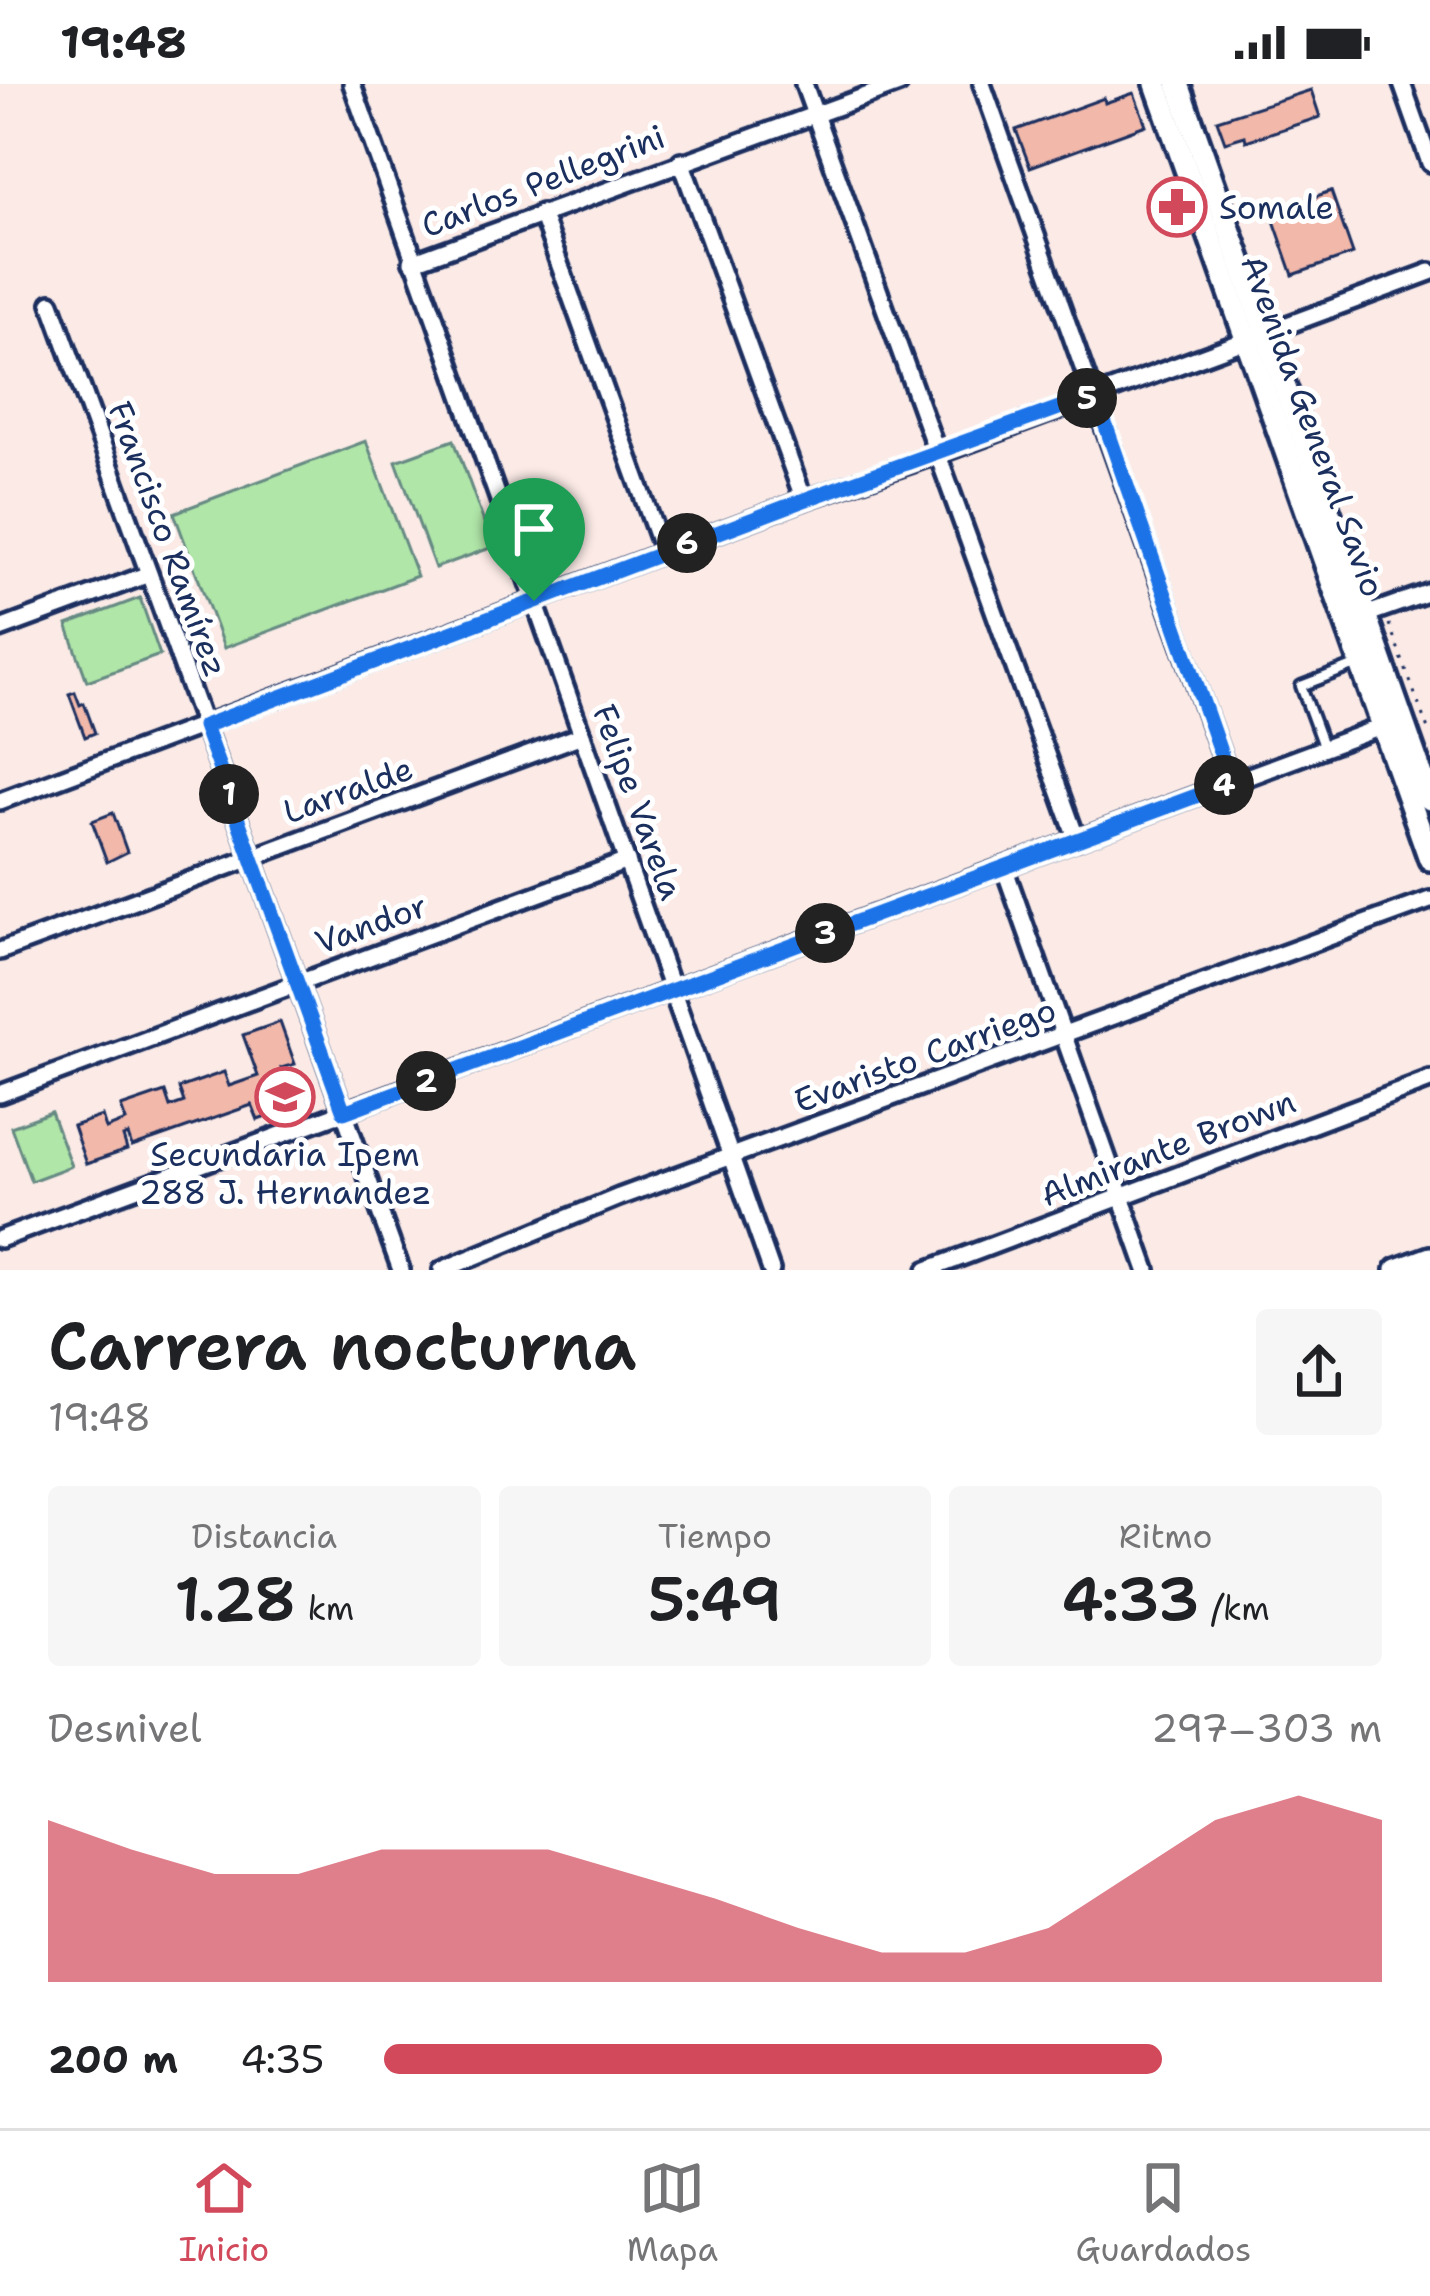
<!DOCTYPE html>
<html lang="es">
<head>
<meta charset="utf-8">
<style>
	:root { --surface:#fff; --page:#f6f6f6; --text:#202124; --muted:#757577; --line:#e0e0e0; --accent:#d1495b }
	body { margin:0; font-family:"Shantell Sans",sans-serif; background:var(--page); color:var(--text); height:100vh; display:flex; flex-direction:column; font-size:45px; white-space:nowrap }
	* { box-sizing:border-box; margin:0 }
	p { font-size:39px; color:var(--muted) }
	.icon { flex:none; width:66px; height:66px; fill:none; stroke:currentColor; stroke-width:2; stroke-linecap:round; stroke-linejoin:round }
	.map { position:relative; height:1186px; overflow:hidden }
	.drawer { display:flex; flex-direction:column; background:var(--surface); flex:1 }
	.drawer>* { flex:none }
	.pin { position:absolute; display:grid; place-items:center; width:102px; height:102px; color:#fff; margin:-123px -51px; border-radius:50% 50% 50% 0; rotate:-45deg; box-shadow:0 0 12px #0007 }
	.pin .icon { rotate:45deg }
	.km { position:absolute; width:60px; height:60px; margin:-30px; border-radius:50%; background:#222; color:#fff; font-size:33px; line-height:60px; text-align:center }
	.round { display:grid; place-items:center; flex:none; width:126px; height:126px; border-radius:12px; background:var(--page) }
	.overview { display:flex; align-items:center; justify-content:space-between; height:204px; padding:0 48px }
	h1 { font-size:66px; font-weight:600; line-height:90px }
	.metrics { display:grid; grid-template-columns:repeat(3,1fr); gap:18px; height:204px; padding:12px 48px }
	.metrics div { display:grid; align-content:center; border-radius:12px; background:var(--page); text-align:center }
	.metrics b { font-size:60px; font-weight:600 }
	.metrics small { font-size:33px; font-weight:400 }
	.metrics p { font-size:33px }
	.chart { height:336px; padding:24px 48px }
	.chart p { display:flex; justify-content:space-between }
	.chart svg { width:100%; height:216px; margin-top:12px; fill:var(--accent); opacity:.7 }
	ul { padding:0 48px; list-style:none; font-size:39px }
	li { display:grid; grid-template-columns:192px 144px 1fr; align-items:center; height:90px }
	li i { height:30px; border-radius:15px; background:var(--accent) }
	.status { display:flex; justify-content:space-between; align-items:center; height:84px; padding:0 60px; background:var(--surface); direction:ltr }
	.status svg { height:33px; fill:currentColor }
	.menu { display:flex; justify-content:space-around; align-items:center; height:168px; border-top:3px solid var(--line); background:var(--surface); font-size:33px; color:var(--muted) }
	.menu a { display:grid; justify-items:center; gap:6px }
	.menu .selected { color:var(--accent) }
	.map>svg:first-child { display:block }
</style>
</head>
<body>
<div class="status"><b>19:48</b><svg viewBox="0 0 49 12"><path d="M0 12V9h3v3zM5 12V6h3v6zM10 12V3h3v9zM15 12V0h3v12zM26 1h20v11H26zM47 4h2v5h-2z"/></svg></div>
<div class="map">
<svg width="1430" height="1186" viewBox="0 0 1430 1186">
	<rect width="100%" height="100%" fill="#fbeae6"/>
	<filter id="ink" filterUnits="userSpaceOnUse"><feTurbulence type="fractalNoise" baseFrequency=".00833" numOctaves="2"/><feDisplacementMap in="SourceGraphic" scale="24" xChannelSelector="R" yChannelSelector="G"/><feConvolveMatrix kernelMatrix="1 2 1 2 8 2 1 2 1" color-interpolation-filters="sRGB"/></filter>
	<g filter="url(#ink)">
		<g fill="#b0e6a8" stroke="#668a83" stroke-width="3">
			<path d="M 454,356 L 493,463 L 435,484 L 396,377 Z"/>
			<path d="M 366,357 L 417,492 L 224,564 L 174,429 Z"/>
			<path d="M 140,514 L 160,571 L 87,597 L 67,541 Z"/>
			<path d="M 51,1028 L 71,1082 L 31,1097 L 11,1043 Z"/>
		</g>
		<g fill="#f2b8aa" stroke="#1b2f5e" stroke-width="3">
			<path d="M 1311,6 L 1320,33 L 1246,57 L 1245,52 L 1225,58 L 1217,36 Z"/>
			<path d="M 1134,9 L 1146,41 L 1030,83 L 1016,46 L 1104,14 L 1105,19 Z"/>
			<path d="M 1331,107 L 1353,170 L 1293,191 L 1271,128 Z"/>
			<path d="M 75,608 L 80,621 L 84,619 L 95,649 L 85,653 L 69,610 Z"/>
			<path d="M 113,729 L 127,768 L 107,778 L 92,737 Z"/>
			<path d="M 280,938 L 295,980 L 281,984 L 286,998 L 304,992 L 312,1016 L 258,1036 L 252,1021 L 132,1063 L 128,1051 L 123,1053 L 127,1066 L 86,1080 L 73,1042 L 102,1032 L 106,1045 L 126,1037 L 121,1023 L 165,1008 L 170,1023 L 184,1018 L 179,1004 L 224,988 L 229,1002 L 258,992 L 243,951 Z"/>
		</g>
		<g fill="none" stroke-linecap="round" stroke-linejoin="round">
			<defs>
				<path id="service" d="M 1323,662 L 1301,602 L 1361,579"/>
				<g id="minor">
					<path d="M 352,0 L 771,1186"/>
					<path d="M 804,0 L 1077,756"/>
					<path d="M 982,0 L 1231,699"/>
					<path d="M 1402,0 L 1430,79"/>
					<path d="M 681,77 L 804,416"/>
					<path d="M 541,129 L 663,468"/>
					<path d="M 412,178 L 899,0"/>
					<path d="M 51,219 L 401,1186"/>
					<path d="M 1365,531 L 1430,508"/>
					<path d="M 0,545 L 149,490"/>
					<path d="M 0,717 L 804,416 L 939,370 L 1430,188"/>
					<path d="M 1004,783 L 1147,1186"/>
					<path d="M 0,867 L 582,651"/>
					<path d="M 0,1010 L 627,777"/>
					<path d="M 0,1155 L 1392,639"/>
					<path d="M 442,1186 L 619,1113 L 1430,816"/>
					<path d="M 927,1186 L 1430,996"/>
				</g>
				<g id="secondary">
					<path d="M 1156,0 L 1430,775"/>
					<path d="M 1178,0 L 1430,715"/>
					<path d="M 1397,1186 L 1430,1174"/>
				</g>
			</defs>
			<use href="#service" stroke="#1b2f5e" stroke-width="16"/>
			<use href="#minor" stroke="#1b2f5e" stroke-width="24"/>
			<use href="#secondary" stroke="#1b2f5e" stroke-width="30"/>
			<g stroke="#1b2f5e" stroke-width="3" stroke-dasharray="3 9" stroke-linecap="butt">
				<path d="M 1369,483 L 1378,508"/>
				<path d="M 1389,540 L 1430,651"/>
			</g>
			<use href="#service" stroke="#fff" stroke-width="8"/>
			<use href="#minor" stroke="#fff" stroke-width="15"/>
			<use href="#secondary" stroke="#fff" stroke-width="21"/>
		</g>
	</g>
	<g fill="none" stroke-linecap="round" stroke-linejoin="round" filter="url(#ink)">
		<defs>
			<path id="route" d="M 1095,311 L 1231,699 L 344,1028 L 204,642 L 804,416 Z"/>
		</defs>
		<use href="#route" stroke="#fff" stroke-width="24"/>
		<use href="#route" stroke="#1a73e8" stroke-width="15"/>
	</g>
	<defs>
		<symbol id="pharmacy-ring" viewBox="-11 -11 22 22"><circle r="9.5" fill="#fff" stroke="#d1495b" stroke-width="1.5"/><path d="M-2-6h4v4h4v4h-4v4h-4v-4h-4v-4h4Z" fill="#d1495b"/></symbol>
		<symbol id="school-ring" viewBox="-11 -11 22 22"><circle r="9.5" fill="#fff" stroke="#d1495b" stroke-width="1.5"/><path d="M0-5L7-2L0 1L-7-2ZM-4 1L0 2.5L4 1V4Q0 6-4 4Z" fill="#d1495b"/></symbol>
	</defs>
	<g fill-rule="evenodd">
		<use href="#pharmacy-ring" x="1144" y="90" width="66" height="66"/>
		<use href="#school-ring" x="252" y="980" width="66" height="66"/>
	</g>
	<g text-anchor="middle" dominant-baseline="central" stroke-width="10" stroke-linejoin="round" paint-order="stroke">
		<g font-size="33" fill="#1b2f5e" stroke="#fff">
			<text transform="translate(543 97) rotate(-21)">Carlos Pellegrini</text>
			<text transform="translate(1313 342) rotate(70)">Avenida General Savio</text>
			<text transform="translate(168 455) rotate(70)">Francisco Ramírez</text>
			<text transform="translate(348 706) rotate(-20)">Larralde</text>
			<text transform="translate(638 718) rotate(70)">Felipe Varela</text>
			<text transform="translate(371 840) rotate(-20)">Vandor</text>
			<text transform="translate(925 971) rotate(-20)">Evaristo Carriego</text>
			<text transform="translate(1168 1064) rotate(-21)">Almirante Brown</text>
		</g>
		<g font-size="33" fill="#1b2f5e" stroke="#fff" text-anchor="start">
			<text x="1219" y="123">Somale</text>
			<text x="285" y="1070" text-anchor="middle">Secundaria Ipem<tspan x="285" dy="38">288 J. Hernandez</tspan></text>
		</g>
	</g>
</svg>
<div class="pin" style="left:534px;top:517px;background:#1e9e55"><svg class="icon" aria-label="arrive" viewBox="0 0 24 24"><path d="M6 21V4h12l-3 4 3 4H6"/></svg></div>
<b class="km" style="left:229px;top:710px">1</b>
<b class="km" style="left:426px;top:997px">2</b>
<b class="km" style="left:825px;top:849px">3</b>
<b class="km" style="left:1224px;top:701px">4</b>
<b class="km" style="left:1087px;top:314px">5</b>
<b class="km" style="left:687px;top:459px">6</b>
</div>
<section class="drawer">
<div class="overview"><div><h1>Carrera nocturna</h1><p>19:48</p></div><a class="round"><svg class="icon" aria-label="share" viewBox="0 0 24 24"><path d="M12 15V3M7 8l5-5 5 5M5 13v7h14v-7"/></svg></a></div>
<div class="metrics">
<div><p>Distancia</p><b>1.28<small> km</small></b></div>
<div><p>Tiempo</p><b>5:49</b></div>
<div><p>Ritmo</p><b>4:33<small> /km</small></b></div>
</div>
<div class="chart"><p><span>Desnivel</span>297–303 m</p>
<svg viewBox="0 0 160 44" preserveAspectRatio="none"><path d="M0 44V11L10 17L20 22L30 22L40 17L50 17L60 17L70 22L80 27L90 33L100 38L110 38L120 33L130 22L140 11L150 6L160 11V44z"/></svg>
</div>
<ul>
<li><b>200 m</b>4:35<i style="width:78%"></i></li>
</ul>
</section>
<nav class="menu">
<a class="selected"><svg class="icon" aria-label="home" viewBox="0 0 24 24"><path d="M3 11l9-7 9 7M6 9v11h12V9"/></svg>Inicio</a>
<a><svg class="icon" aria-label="map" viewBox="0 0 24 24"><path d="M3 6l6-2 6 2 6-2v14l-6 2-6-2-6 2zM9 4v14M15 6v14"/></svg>Mapa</a>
<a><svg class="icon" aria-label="saved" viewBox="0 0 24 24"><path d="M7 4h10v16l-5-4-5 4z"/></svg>Guardados</a>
</nav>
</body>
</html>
